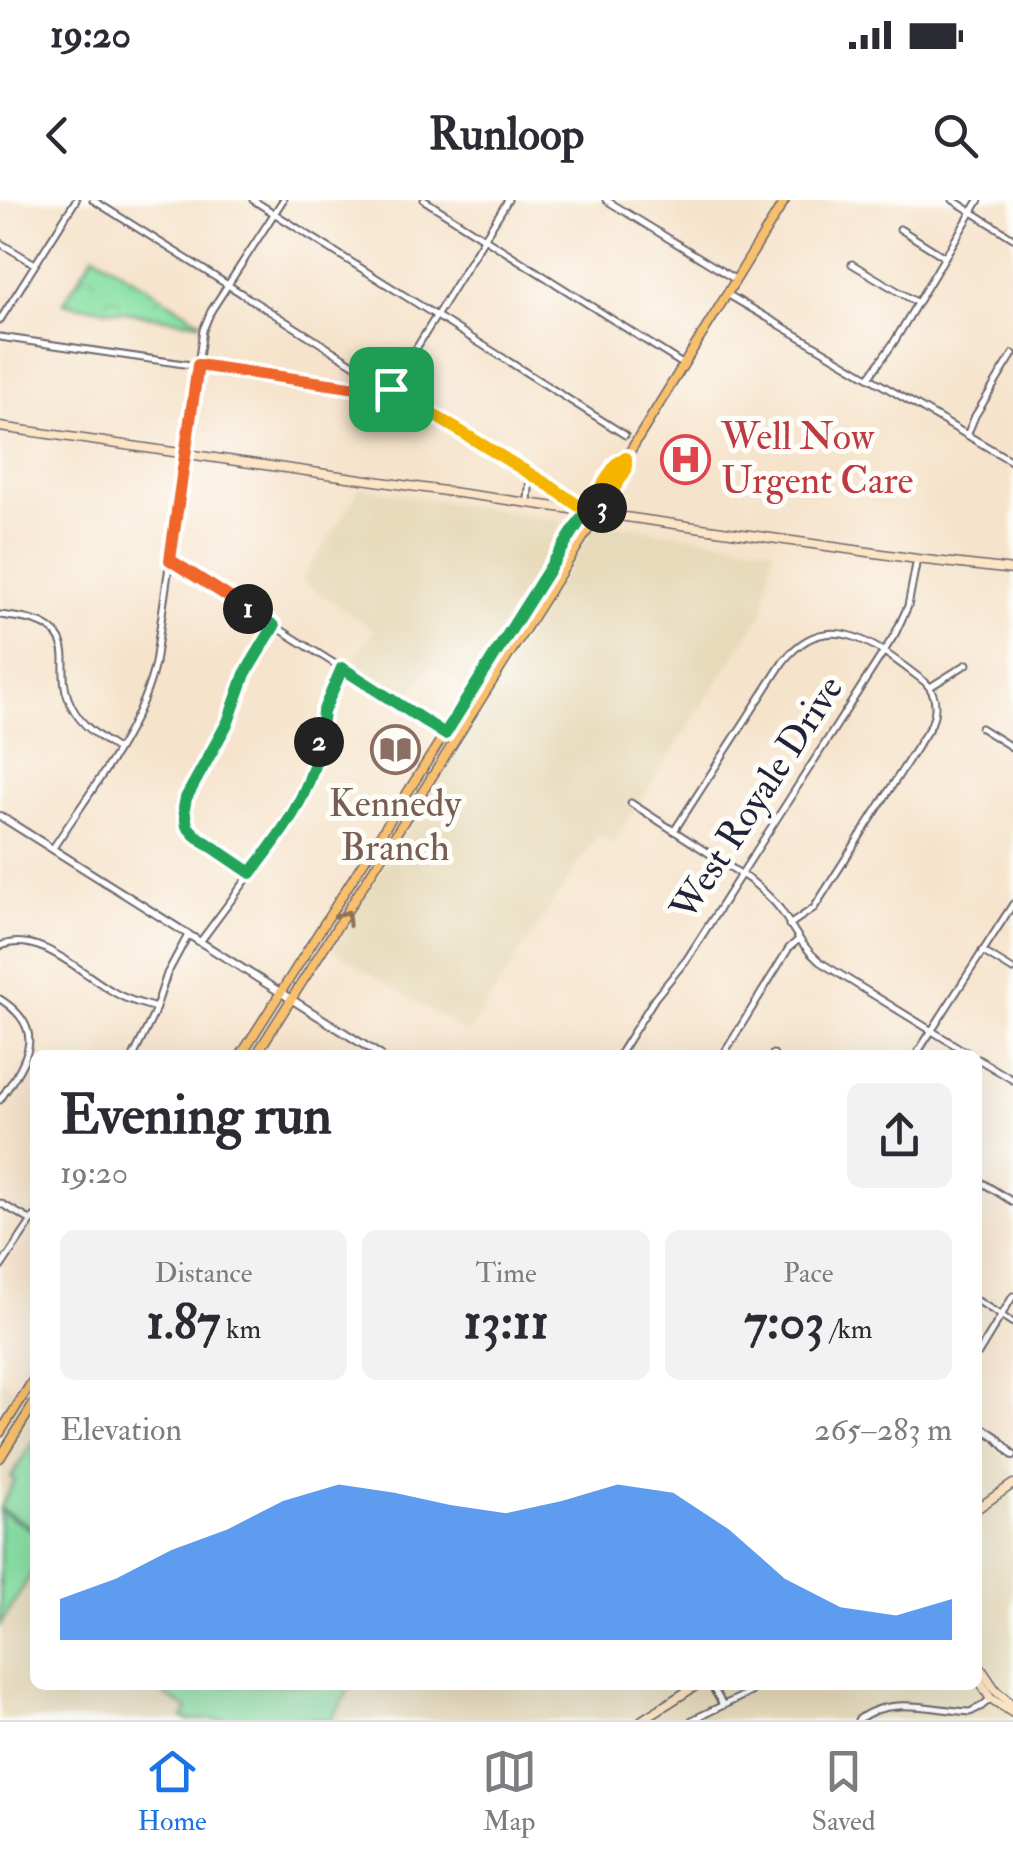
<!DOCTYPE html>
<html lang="en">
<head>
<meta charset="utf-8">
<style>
	:root { --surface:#fff; --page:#f2f2f3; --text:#2b2b33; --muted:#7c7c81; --line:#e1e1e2; --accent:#1a73e8 }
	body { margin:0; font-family:"IM FELL Double Pica",serif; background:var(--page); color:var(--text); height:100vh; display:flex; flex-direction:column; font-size:38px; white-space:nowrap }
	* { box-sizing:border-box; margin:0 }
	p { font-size:32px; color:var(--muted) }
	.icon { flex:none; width:55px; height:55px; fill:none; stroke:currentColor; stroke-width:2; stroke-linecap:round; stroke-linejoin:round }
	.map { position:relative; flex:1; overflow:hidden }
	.sheet { position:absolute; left:30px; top:850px; width:952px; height:640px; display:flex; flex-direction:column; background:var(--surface); border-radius:15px; box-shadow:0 10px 40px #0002 }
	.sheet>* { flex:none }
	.pin { position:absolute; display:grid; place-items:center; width:85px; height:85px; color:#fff; margin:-42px; border-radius:20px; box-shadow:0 5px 15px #0006 }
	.km { position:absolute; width:50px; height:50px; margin:-25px; border-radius:50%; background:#222; color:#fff; font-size:28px; line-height:50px; text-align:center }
	.round { display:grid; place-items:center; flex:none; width:105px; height:105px; border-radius:15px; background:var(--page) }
	.summary { display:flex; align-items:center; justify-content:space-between; height:170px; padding:0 30px }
	h1 { font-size:55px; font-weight:700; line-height:75px }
	.figures { display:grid; grid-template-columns:repeat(3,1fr); gap:15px; height:170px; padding:10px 30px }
	.figures div { display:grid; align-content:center; border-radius:15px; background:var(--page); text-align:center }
	.figures b { font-size:50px; font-weight:700 }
	.figures small { font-size:28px; font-weight:400 }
	.figures p { font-size:28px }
	.chart { height:280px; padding:20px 30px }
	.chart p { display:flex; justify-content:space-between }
	.chart svg { width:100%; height:180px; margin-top:10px; fill:var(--accent); opacity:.7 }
	.status { display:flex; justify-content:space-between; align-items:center; height:70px; padding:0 50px; background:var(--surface); direction:ltr }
	.status svg { height:28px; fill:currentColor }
	header { display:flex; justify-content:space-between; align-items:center; height:130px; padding:0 30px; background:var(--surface); font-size:45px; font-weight:700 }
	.menu { display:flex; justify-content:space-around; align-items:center; height:140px; border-top:2px solid var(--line); background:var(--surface); font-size:28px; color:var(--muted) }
	.menu a { display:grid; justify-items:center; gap:5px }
	.menu .active { color:var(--accent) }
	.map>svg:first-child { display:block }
</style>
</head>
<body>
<div class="status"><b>19:20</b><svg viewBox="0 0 49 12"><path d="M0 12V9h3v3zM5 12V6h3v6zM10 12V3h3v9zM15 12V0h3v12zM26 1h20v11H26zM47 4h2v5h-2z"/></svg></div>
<header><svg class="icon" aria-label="back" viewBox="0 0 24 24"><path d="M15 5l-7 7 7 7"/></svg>Runloop<svg class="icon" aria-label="search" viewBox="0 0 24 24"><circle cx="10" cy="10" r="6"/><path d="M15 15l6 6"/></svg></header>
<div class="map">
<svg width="1013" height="1520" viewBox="0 0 1013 1520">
	<defs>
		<pattern id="park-crowns" width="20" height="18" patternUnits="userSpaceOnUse" patternTransform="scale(2.5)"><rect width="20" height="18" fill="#88e0a4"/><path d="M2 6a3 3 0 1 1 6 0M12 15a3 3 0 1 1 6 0" fill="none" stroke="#75c08e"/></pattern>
	</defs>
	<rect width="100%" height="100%" fill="#fdfcf7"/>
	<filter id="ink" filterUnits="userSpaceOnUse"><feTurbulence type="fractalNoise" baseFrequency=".01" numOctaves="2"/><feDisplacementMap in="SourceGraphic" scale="20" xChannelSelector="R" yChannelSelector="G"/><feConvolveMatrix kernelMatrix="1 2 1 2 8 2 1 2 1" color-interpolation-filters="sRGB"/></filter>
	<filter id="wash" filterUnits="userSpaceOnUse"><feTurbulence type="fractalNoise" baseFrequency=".0048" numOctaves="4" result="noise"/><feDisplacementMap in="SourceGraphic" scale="40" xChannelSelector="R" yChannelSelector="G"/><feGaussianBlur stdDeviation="2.25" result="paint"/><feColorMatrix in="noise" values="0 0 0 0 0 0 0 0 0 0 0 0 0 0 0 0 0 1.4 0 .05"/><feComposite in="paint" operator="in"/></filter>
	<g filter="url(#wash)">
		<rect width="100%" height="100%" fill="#f6e3cb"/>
		<g fill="#e6daba">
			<path d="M 357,287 L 562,321 L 559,337 L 466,486 L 431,464 L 405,504 L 360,475 L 350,468 L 374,429 L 301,381 L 356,295 Z"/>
			<path d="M 602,323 L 773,348 L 764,410 L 613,643 L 597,635 L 468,834 L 332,750 L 591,331 Z"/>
			<path d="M 0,1179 L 35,1200 L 35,1485 L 978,1485 L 978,1238 L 999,1251 L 1013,1274 L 1013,1520 L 0,1520 Z"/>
		</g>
		<g fill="#88e0a4" stroke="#558170" stroke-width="2.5">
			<path d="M 34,1239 L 35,1240 L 35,1329 L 0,1308 L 15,1280 L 11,1278 Z"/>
			<path d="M 0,1311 L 35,1332 L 35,1368 L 0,1425 Z"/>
			<path d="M 150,1485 L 352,1485 L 331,1520 L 186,1520 L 183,1518 L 188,1509 Z"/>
		</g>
		<path fill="url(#park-crowns)" stroke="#558170" stroke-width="2.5" d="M 94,54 L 200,121 L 200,123 L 63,103 Z"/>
	</g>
	<g filter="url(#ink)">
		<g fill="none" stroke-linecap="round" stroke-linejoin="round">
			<defs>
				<g id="minor">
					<path d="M 93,0 L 585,310"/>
					<path d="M 253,0 L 625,235"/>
					<path d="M 424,0 L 684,165"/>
					<path d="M 606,0 L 736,80"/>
					<path d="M 953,0 L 1013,38"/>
					<path d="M 900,29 L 943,56"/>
					<path d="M 0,43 L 35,64"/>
					<path d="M 852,64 L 916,102"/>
					<path d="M 727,94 L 1013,262"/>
					<path d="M 0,120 L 76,0"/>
					<path d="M 0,137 L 300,181 L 371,190 L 391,189 L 508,0"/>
					<path d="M 870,176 L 894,142 L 979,0"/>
					<path d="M 968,233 L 975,216 L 1013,154"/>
					<path d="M 528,301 L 530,274"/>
					<path d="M 170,360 L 456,540"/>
					<path d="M 0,415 C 29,419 64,421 64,459 C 64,472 63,485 68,498 C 77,523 96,535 117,549"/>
					<path d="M 930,487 L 967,464"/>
					<path d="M 981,528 L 1013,548"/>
					<path d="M 631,603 L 750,680 C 761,689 771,697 780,709 C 794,729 800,745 820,762 L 971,855"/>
					<path d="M 674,631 L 783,462 C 829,402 881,449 925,482 C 937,494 937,510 931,525 L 814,708 L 789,725"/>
					<path d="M 53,648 C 89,593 141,528 155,463 L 203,130 L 211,111 L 283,0"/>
					<path d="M 251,672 C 225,653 175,638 186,598 L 220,541 L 245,474 L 274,426"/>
					<path d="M 200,742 L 270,648 L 305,594 L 315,567 L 323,512 L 341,468"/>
					<path d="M 0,746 C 41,729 84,777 119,795 C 130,801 143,804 156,808"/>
					<path d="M 982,751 L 1013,770"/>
					<path d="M 0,799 C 50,831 25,862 0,900"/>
					<path d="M 773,854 L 774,855"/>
					<path d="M 134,855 L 153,816 L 167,774 L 188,735"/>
					<path d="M 619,855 L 655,798 L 687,759 L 895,434 L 908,406 L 917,359"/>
					<path d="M 723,855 L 789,748 L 798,740"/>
					<path d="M 916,855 L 1013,704"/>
					<path d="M 978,859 L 1013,880"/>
					<path d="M 978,980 L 1013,1002"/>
					<path d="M 0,1003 L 32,1021"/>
					<path d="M 0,1068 L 35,1016"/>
					<path d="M 978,1101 L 1013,1123"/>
					<path d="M 978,1154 L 1013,1096"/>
					<path d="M 711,1485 L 723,1505"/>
					<path d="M 692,1520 L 751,1492"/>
					<path d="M 858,1520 C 888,1495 934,1510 970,1512 L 982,1506 L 991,1498"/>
				</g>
				<g id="tertiary">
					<path d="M 0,616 L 380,855"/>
					<path d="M 978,1225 L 996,1237 L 1013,1255"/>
				</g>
				<g id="secondary">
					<path d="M 0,227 L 917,359 L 1013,370"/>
					<path d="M 978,1308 L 1013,1284"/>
					<path d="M 978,1464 L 996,1491 L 1013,1505"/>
					<path d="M 978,1478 L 990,1498 L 1013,1513"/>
					<path d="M 642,1520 L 697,1485"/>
				</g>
				<g id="primary">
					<path d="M 241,855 L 586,311 L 616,264 L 626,258 L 785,0"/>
					<path d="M 256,855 L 626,270 L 626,258"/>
					<path d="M 0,1233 L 35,1177"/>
					<path d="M 0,1258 L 35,1202"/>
				</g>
			</defs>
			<use href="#minor" stroke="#6c666d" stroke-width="9"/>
			<use href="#tertiary" stroke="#6c666d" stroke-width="10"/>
			<use href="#secondary" stroke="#6c666d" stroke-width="11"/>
			<use href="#primary" stroke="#6c666d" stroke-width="11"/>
			<use href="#minor" stroke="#fff" stroke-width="5"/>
			<use href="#tertiary" stroke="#fff" stroke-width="6"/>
			<use href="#secondary" stroke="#fce5c4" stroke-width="8"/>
			<use href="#primary" stroke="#f8bf6c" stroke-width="8"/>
		</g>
		<defs><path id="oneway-chevron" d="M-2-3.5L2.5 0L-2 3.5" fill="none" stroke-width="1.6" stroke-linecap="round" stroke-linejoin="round" transform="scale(2.5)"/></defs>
		<use stroke="#8d7054" href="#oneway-chevron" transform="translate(345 717) rotate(-57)"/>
	</g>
	<g fill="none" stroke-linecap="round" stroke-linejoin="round" filter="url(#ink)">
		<defs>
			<path id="split-1" d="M 248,409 L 170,360 L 198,165 L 371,190 L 391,189"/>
			<path id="split-2" d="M 248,409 L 274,426 L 245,474 L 228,522 L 186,598 L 184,608 L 187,626 L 195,635 L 251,673 C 282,633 312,593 319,542"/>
			<path id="split-3" d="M 319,542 L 323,512 L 342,468 L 445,534 L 586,311 L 599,313 L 602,308"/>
			<path id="split-4" d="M 391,189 L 550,286 L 586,311 L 616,264 L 626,258 L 626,270 L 602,308"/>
		</defs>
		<use href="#split-1" stroke="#fff" stroke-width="20"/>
		<use href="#split-2" stroke="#fff" stroke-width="20"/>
		<use href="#split-3" stroke="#fff" stroke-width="20"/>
		<use href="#split-4" stroke="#fff" stroke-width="20"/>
		<use href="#split-1" stroke="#f0652b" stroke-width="12"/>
		<use href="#split-2" stroke="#22a559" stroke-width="12"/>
		<use href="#split-3" stroke="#22a559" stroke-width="12"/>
		<use href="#split-4" stroke="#f5b400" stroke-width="12"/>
	</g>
	<defs>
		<symbol id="hospital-ring" viewBox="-11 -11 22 22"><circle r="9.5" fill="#fdfcf7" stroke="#e0444e" stroke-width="1.5"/><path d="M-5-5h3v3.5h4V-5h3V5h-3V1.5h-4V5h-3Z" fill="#e0444e"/></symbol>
		<symbol id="library-ring" viewBox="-11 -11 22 22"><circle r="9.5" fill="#fdfcf7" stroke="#8d6e63" stroke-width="1.5"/><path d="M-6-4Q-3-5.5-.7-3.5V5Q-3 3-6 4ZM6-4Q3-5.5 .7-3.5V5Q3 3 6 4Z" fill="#8d6e63"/></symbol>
	</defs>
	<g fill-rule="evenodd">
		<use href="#hospital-ring" x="658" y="232" width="55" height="55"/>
		<use href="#library-ring" x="368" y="522" width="55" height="55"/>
	</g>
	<g text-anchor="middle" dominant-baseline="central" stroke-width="10" stroke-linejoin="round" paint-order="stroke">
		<g font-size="38" fill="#be3a42" stroke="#fdfcf7" text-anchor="start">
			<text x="721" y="237">Well Now<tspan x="721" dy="44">Urgent Care</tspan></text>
		</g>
		<g font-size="38" fill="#22223b" stroke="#fdfcf7">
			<text transform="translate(757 598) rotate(-57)">West Royale Drive</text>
		</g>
		<g font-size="38" fill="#785e54" stroke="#fdfcf7">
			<text x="395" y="604">Kennedy<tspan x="395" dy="44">Branch</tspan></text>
		</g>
	</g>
</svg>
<div class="pin" style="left:391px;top:189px;background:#1e9e55"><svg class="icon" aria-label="arrive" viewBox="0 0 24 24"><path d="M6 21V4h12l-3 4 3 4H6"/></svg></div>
<b class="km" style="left:248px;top:409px">1</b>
<b class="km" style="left:319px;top:542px">2</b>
<b class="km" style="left:602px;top:308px">3</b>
<section class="sheet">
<div class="summary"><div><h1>Evening run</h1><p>19:20</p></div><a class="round"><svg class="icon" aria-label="share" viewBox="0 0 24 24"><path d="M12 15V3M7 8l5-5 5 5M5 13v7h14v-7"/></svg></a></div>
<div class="figures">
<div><p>Distance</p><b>1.87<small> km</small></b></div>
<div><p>Time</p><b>13:11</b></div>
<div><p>Pace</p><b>7:03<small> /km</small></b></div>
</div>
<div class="chart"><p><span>Elevation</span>265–283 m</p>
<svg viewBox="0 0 160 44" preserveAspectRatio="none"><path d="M0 44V34L10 29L20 22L30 17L40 10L50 6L60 8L70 11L80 13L90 10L100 6L110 8L120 17L130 29L140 36L150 38L160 34V44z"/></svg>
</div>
</section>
</div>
<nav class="menu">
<a class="active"><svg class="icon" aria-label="home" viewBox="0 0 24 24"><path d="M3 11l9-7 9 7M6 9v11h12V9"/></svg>Home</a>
<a><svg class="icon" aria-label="map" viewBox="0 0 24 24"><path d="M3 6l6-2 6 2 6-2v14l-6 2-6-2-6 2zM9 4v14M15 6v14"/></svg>Map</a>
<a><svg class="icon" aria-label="saved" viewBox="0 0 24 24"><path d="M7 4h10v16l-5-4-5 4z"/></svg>Saved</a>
</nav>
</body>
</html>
